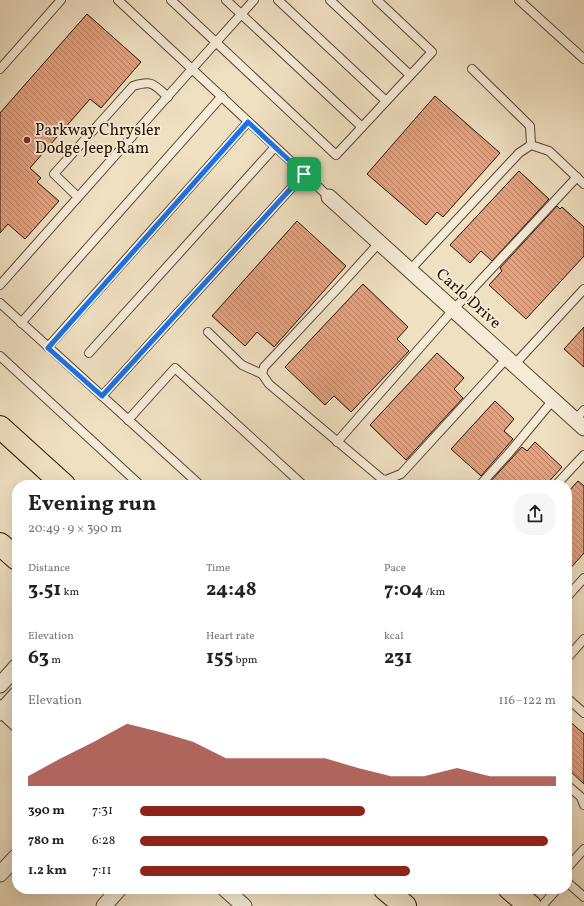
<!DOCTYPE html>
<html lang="en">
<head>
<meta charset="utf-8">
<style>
	:root { --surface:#fff; --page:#f6f6f6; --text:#222; --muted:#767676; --accent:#8f2418 }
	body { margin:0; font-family:Vollkorn,serif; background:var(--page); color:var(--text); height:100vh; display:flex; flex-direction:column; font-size:15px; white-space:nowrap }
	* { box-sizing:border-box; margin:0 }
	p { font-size:13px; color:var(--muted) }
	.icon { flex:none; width:22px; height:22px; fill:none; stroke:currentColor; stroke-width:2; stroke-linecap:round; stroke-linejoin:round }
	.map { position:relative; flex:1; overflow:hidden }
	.sheet { position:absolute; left:12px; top:480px; width:560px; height:414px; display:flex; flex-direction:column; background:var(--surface); border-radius:16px; box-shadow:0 4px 16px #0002 }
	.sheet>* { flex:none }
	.pin { position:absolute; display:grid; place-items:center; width:34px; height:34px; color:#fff; margin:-17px; border-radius:8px; box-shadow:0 2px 6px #0006 }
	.round { display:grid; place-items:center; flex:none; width:42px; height:42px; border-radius:16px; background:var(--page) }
	.head { display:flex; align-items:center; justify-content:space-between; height:68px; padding:0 16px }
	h1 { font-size:22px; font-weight:700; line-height:30px }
	.metrics { display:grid; grid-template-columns:repeat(3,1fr); gap:6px; height:68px; padding:4px 16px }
	.metrics div { display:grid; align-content:center }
	.metrics b { font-size:20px; font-weight:700 }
	.metrics small { font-size:11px; font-weight:400 }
	.metrics p { font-size:11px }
	.chart { height:112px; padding:8px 16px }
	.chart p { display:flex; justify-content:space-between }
	.chart svg { width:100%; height:72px; margin-top:4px; fill:var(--accent); opacity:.7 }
	ul { padding:0 16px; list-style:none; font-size:13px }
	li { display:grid; grid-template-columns:64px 48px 1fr; align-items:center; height:30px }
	li i { height:10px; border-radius:5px; background:var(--accent) }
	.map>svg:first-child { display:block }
</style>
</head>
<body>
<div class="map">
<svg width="584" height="906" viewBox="0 0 584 906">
	<defs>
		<pattern id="building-back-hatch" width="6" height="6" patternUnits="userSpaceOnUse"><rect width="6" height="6" fill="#e4a17f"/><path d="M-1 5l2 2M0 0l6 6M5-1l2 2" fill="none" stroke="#b98266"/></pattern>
	</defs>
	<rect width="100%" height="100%" fill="#efe0c2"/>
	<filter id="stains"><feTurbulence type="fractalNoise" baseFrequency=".005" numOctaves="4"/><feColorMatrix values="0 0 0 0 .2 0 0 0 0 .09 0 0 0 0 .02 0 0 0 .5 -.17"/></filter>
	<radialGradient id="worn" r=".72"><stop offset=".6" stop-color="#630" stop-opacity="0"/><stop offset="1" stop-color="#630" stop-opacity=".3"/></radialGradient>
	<g fill="url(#building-back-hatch)" stroke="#2a1100">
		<path d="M 87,14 L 141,62 L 101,108 L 90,99 L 30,168 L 41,178 L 37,182 L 59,201 L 25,239 L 8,224 L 0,233 L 0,113 Z"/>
		<path d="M 435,96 L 500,153 L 443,217 L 437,212 L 426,225 L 367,174 Z"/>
		<path d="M 519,171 L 549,199 L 492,261 L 481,251 L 470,263 L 450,245 Z"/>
		<path d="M 557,206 L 560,209 L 562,207 L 584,227 L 584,256 L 526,319 L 489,285 L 502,271 L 500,268 Z"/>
		<path d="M 297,221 L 346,266 L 274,347 L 257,332 L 245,346 L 212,316 Z"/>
		<path d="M 363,284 L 408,327 L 397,339 L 409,351 L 351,412 L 334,396 L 325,405 L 285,367 Z"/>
		<path d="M 584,327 L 584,367 L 564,349 Z"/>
		<path d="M 437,353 L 464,378 L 454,389 L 463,398 L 406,460 L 370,425 Z"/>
		<path d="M 495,401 L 514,419 L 504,431 L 513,439 L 481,476 L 451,449 Z"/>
		<path d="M 535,442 L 562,467 L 546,485 L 491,485 L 489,483 L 522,447 L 527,451 Z"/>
		<path d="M 578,481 L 584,486 L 584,553 L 567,572 L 567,493 Z"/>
		<path d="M 567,719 L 584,734 L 584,784 L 567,768 Z"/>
	</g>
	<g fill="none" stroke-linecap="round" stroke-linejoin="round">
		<defs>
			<g id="lane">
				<path d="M 118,0 L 192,69 L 254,0"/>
				<path d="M 171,0 L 336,155 L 432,52 L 377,0"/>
				<path d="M 226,0 L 362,127"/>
				<path d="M 278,0 L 386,101"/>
				<path d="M 330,0 L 410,75"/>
				<path d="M 519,0 L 584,59"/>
				<path d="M 0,69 L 61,0"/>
				<path d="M 472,69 L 530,126 L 531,145"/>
				<path d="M 78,197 L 54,174 L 133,86 C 153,80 153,84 168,97"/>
				<path d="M 379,243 L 339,287 L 264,367 L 262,374 L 269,384 L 382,479 L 386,480 L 401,474 L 507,358"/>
				<path d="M 409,271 L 519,153 L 531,145 L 549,151 L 584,184"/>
				<path d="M 0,285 L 192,69 L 329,197"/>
				<path d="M 0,303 L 200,485"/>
				<path d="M 21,323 L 222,96"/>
				<path d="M 208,332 L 242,365 L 262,374"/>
				<path d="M 48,347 L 248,122"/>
				<path d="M 89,353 L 275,147"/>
				<path d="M 0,356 L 140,485"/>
				<path d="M 514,365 L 584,289"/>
				<path d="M 102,396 L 304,174"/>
				<path d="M 128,420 L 175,368 L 303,485"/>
				<path d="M 575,420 L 584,410"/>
				<path d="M 337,442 L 453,310 L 577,177"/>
				<path d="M 480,485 L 509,453 L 553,400"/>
				<path d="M 556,485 L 584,455"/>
				<path d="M 567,597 L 584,578"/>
				<path d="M 570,655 L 584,639"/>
				<path d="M 567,698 L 584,713"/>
				<path d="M 567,785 L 581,797 L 584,805"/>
				<path d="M 567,868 L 584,849"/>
				<path d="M 567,882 L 584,897"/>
				<path d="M 542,906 L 557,889"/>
			</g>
			<g id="street">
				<path d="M 329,197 L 584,428"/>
				<path d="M 0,685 L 17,666"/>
				<path d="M 0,708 L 17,724"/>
				<path d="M 0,713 L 17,694"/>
				<path d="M 0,874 L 16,857"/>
				<path d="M 225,889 L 244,906"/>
				<path d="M 104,906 L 119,889"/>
			</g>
			<g id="highway">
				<path d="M 0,427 L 64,485"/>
				<path d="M 0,544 L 17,559"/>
				<path d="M 385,889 L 405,906"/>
				<path d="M 510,889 L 530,906"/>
			</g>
		</defs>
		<use href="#lane" stroke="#5b4530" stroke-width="10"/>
		<use href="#street" stroke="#5b4530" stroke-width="17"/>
		<use href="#highway" stroke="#2a1100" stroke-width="24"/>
		<use href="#lane" stroke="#f5ebd7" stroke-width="8"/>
		<use href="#street" stroke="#f5ebd7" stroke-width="15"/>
		<use href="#highway" stroke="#efe0c2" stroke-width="22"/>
	</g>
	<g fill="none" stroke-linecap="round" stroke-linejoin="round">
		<defs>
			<path id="route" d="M 248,122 L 304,174 L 102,396 L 48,348 Z"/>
		</defs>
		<use href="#route" stroke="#fff" stroke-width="8"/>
		<use href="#route" stroke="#1a73e8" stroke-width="5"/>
	</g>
	<circle fill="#8f2418" stroke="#f5ebd7" stroke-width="1.5" cx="27" cy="140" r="4"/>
	<g text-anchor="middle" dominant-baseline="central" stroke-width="4" stroke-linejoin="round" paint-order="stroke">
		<g font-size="16" fill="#2a1100" stroke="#f5ebd7" text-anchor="start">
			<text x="35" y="131">Parkway Chrysler<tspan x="35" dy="18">Dodge Jeep Ram</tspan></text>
		</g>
		<g font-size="16" fill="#2a1100" stroke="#f5ebd7">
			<text transform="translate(468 299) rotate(42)">Carlo Drive</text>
		</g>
	</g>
	<rect width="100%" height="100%" filter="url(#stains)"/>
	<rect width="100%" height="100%" fill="url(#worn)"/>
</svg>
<div class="pin" style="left:304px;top:174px;background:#1e9e55"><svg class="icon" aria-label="arrive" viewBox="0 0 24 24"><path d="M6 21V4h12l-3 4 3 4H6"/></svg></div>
<section class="sheet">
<div class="head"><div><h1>Evening run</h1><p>20:49 · 9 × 390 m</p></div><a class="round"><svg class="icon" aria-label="share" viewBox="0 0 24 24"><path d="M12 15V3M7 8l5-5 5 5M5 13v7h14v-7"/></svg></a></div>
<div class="metrics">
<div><p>Distance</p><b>3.51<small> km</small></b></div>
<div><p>Time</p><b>24:48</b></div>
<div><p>Pace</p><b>7:04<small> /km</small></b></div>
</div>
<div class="metrics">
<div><p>Elevation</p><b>63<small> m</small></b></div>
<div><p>Heart rate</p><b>155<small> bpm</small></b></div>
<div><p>kcal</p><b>231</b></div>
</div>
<div class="chart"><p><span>Elevation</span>116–122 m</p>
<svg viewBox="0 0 160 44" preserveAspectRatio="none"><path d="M0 44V38L10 27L20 17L30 6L40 11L50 17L60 27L70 27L80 27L90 27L100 33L110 38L120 38L130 33L140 38L150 38L160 38V44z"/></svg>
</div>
<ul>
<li><b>390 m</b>7:31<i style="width:54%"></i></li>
<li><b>780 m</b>6:28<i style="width:98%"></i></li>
<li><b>1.2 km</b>7:11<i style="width:65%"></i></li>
</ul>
</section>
</div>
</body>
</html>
